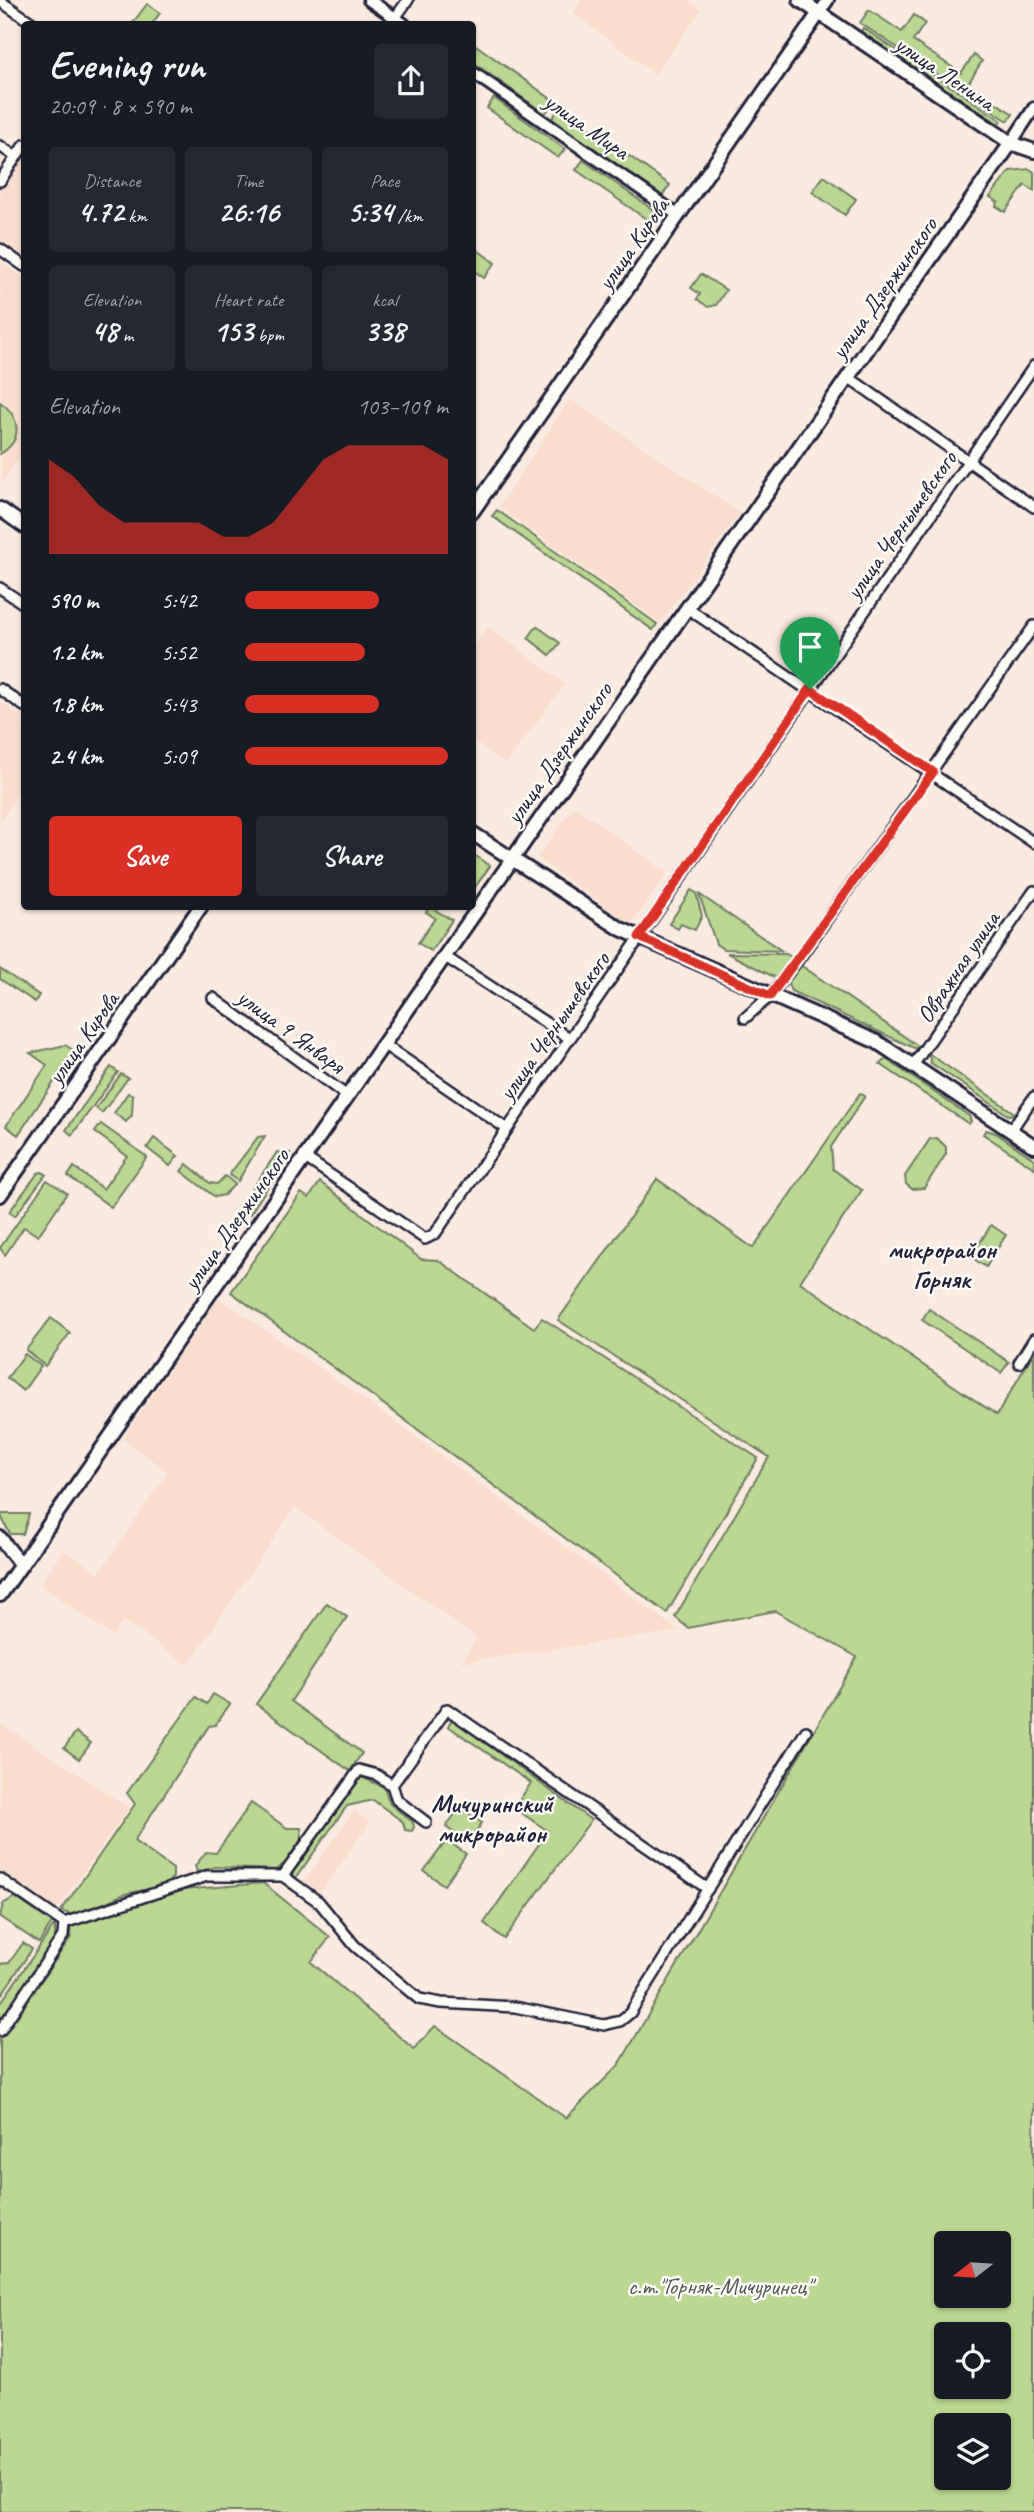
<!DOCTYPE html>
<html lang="en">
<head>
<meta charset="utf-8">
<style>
	:root { --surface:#171b24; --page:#242831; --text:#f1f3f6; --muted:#9ea1a6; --accent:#d93025 }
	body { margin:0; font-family:Caveat,sans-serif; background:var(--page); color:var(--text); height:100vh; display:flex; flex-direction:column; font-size:26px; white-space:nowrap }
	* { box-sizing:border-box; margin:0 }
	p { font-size:23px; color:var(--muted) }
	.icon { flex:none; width:38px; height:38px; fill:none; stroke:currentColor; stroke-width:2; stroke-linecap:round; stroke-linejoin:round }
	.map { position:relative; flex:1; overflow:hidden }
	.side { position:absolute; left:21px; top:21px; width:455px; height:889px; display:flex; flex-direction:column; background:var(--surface); border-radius:7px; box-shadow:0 2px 5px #0004 }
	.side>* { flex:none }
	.needle { width:46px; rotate:253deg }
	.controls { position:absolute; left:934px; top:2231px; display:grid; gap:14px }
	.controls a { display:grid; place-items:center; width:77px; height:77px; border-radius:7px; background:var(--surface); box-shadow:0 2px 5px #0004; font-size:35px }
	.pin { position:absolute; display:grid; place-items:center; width:60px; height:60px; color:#fff; margin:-72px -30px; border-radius:50% 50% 50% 0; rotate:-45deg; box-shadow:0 0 7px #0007 }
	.pin .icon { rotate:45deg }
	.round { display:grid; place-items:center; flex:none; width:74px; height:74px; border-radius:7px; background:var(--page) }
	.headline { display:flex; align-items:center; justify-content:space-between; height:119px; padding:0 28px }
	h1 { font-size:38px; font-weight:700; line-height:52px }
	.figures { display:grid; grid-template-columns:repeat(3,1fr); gap:10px; height:119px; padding:7px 28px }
	.figures div { display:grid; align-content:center; border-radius:7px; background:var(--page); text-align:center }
	.figures b { font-size:30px; font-weight:700 }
	.figures small { font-size:19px; font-weight:400 }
	.figures p { font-size:19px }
	.chart { height:196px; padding:14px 28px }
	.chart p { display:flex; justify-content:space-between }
	.chart svg { width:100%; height:126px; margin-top:7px; fill:var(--accent); opacity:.7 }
	.cta { display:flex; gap:14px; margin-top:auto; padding:14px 28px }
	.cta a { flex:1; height:80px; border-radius:7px; background:var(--accent); color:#fff; font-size:28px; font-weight:700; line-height:80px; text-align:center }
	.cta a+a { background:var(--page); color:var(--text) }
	ul { padding:0 28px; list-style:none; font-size:23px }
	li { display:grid; grid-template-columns:112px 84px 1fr; align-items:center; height:52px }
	li i { height:18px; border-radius:9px; background:var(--accent) }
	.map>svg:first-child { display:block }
</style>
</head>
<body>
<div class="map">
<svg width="1034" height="2512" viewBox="0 0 1034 2512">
	<rect width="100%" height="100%" fill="#fbeadf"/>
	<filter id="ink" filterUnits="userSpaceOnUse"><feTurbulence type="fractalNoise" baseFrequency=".0143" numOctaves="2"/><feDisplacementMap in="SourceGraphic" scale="14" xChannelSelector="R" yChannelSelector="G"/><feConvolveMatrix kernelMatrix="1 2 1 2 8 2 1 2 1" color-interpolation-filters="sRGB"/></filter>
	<g filter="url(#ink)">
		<g fill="#f9dece">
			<path d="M 582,0 L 688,0 L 701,10 L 655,74 L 573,13 Z"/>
			<path d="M 24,149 L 24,257 L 0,240 L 0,186 Z"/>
			<path d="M 0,261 L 24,278 L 24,451 L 2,483 Z"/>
			<path d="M 570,399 L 740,513 L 660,623 L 499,507 Z"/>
			<path d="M 488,627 L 565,684 L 505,764 L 473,740 L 473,648 Z"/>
			<path d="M 0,701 L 24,718 L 24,785 L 0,822 Z"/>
			<path d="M 574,806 L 668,873 L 631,925 L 537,858 Z"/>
			<path d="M 218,1297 L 382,1412 L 679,1631 L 461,1662 L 477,1638 L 295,1507 L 188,1665 L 123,1620 L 113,1636 L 40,1585 L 63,1550 L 99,1573 L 168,1472 L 123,1439 Z"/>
			<path d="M 0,1723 L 129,1808 L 56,1911 L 0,1872 Z"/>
			<path d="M 354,1811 L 370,1822 L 320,1893 L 304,1882 Z"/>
		</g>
		<g fill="#bad891" stroke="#6e7d66" stroke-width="2" fill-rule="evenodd">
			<path d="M 147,4 L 160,13 L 152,24 L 132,24 Z"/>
			<path d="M 869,10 L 902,32 L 914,15 L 925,23 L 913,41 L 961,73 L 974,55 L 982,61 L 968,84 L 1013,114 L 1008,121 L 860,23 Z"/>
			<path d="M 863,28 L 1001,120 L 999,124 L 861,32 Z"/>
			<path d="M 473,43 L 554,101 L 545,114 L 473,62 Z"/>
			<path d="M 494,98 L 565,149 L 558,158 L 487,108 Z"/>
			<path d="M 560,107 L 670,185 L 661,197 L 552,119 Z"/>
			<path d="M 583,160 L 656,212 L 649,221 L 576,170 Z"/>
			<path d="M 1030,169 L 1034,172 L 1034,191 L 1025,185 L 1005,212 L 996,206 L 998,202 L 990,197 L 1010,171 Z"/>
			<path d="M 824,176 L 856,199 L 845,215 L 812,192 Z"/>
			<path d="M 475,248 L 495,263 L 484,278 L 473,270 Z"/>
			<path d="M 701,274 L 726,290 L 716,305 L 708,307 L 697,299 L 700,294 L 691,288 Z"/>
			<path d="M 0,402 C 20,416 24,440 0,454 Z"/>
			<path d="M 497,510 L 657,624 L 653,630 L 492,516 Z"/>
			<path d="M 537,626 L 560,643 L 550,655 L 528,638 Z"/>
			<path d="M 473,854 L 490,866 L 473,890 Z"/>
			<path d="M 691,890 L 696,893 L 702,916 L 695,930 L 681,924 L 678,929 L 669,924 Z"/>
			<path d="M 699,894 L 782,951 L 723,949 L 716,944 Z"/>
			<path d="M 430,907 L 452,920 L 431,951 L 418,943 L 435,918 L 426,912 Z"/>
			<path d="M 727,953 L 786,954 L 793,958 L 778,979 Z"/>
			<path d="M 799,964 L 921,1048 L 914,1048 L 791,991 L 787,982 Z"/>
			<path d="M 0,969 L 39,995 L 35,1002 L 0,979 Z"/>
			<path d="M 65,1045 L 75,1051 L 18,1135 L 6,1126 L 47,1065 L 30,1053 Z"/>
			<path d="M 928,1053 L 1016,1114 L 1008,1115 L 931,1063 Z"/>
			<path d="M 886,1059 L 969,1116 L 971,1121 L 969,1124 L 880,1064 Z"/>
			<path d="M 111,1067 L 118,1072 L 72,1135 L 66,1130 Z"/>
			<path d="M 121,1074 L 128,1078 L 102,1113 L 96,1108 Z"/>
			<path d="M 128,1093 L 133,1095 L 132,1115 L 126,1122 L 114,1113 Z"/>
			<path d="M 860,1093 L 865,1096 L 831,1147 L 833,1169 L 862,1190 L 800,1282 L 997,1415 L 1034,1352 L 1034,2512 L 0,2512 L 0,2036 L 17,2017 L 71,1937 L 70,1925 L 182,1890 L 263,1883 L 330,1937 L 311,1962 L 414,2049 L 435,2026 L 566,2118 L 619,2065 L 857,1657 L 775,1611 L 688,1628 L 675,1617 L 769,1457 L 558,1320 L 657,1179 L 753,1248 ZM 947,2244 L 999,2244 L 999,2296 L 947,2296 ZM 947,2334 L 999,2334 L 999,2387 L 947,2387 ZM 947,2426 L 999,2426 L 999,2478 L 947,2478 Z"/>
			<path d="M 101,1124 L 147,1157 L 111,1207 L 68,1176 L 74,1167 L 103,1189 L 127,1156 L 95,1132 Z"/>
			<path d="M 986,1130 L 996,1133 L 1034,1159 L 1034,1168 L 983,1134 Z"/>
			<path d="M 265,1136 L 238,1181 L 229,1175 L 258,1137 Z"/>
			<path d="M 154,1138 L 178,1156 L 170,1166 L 147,1148 Z"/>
			<path d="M 937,1138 L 946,1147 L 946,1154 L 924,1188 L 912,1189 L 906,1184 L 905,1176 L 930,1139 Z"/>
			<path d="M 277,1152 L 290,1153 L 250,1214 L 244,1214 L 242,1204 Z"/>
			<path d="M 187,1164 L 210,1183 L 217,1184 L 225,1176 L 235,1184 L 224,1195 L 215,1197 L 181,1171 Z"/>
			<path d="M 42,1172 L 46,1174 L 15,1216 L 9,1212 L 38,1173 Z"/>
			<path d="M 47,1180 L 67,1193 L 38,1236 L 24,1227 L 5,1255 L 0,1248 Z"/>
			<path d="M 320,1182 L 421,1259 L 438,1260 L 534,1328 L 542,1318 L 758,1458 L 667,1613 L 231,1292 L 301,1193 L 309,1198 Z"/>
			<path d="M 991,1225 L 1006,1235 L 986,1267 L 971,1257 Z"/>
			<path d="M 929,1309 L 1009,1362 L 1001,1373 L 922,1320 Z"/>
			<path d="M 51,1318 L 70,1333 L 45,1366 L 26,1350 Z"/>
			<path d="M 25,1354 L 41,1366 L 23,1391 L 7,1378 Z"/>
			<path d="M 29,1514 L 23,1534 L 10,1534 L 0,1514 Z"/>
			<path d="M 327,1603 L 347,1617 L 291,1701 L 362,1753 L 350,1771 L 256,1704 Z"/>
			<path d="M 213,1694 L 230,1704 L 215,1725 L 209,1726 L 134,1841 L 173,1869 L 173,1877 L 165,1886 L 124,1894 L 75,1916 L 61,1911 L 135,1804 L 127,1793 L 196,1697 L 207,1704 Z"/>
			<path d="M 452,1719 L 591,1820 L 504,1939 L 484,1923 L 548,1831 L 514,1808 L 531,1783 L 448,1726 Z"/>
			<path d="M 76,1732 L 91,1743 L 79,1759 L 64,1748 Z"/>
			<path d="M 361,1777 L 384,1787 L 390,1804 L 413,1822 L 414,1827 L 412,1831 L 405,1830 L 403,1822 L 373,1800 L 347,1806 L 295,1879 L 290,1877 Z"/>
			<path d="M 251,1803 L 287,1828 L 301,1828 L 302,1838 L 285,1863 L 276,1870 L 215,1867 L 197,1872 L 195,1866 L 206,1852 L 216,1853 Z"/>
			<path d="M 460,1807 L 482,1823 L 468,1843 L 446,1827 Z"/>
			<path d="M 447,1840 L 466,1854 L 444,1885 L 424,1871 Z"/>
			<path d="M 15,1897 L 52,1923 L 39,1943 L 0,1917 L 3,1904 Z"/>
			<path d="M 55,1924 L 55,1940 L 0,2020 L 0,2004 Z"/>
			<path d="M 23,1943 L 32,1949 L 0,1997 L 0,1964 L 9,1963 Z"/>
		</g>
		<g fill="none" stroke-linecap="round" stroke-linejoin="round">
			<defs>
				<g id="minor">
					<path d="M 0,1 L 34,24"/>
					<path d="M 395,18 L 408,0"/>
					<path d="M 0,146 L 16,157"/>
					<path d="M 0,181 L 24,145"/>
					<path d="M 0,249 L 24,266"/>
					<path d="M 848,377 L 1034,507"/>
					<path d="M 0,588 L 24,604"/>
					<path d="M 687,608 L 1034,843"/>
					<path d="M 0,689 L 24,706"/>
					<path d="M 444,956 L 569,1038"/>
					<path d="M 213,998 L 347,1096"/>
					<path d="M 745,1018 L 770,996 L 798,960 L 1034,626"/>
					<path d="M 383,1044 L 507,1129"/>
					<path d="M 914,1064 L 1034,891"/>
					<path d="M 1011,1130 L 1034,1097"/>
					<path d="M 304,1157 L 425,1239 L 435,1234 L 1034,366"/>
					<path d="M 1019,1363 L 1034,1339"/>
					<path d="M 392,1785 L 397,1800 L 426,1822"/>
					<path d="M 283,1876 L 359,1770 L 377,1775 L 392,1785 L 447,1709 L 708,1889"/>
					<path d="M 0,1879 L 64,1923 L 63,1936 L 0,2031"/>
					<path d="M 64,1923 L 207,1876 L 283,1876 L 319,1902 L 355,1946 L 419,1999 L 441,2003 L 515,2007 L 604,2025 L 620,2021 L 630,2013 L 806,1731"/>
				</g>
				<g id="tertiary">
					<path d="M 369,0 L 404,24"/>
					<path d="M 819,13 L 828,0"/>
					<path d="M 472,72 L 678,215"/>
					<path d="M 1011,143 L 1034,108"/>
				</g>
				<g id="secondary">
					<path d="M 800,0 L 1011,143 L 1034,151"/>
					<path d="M 0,509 L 24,526"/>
					<path d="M 472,512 L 819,13"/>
					<path d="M 472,833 L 621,929 L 877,1042 L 1034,1146"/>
					<path d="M 0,1195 L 201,906"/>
					<path d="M 0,1538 L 21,1565"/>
					<path d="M 0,1595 L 1011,143"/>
				</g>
			</defs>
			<use href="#minor" stroke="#22223b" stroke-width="14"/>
			<use href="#tertiary" stroke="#22223b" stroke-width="16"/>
			<use href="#secondary" stroke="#22223b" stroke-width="18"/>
			<use href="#minor" stroke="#fdfcf7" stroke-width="9"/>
			<use href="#tertiary" stroke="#fdfcf7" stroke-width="10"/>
			<use href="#secondary" stroke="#fdfcf7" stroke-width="12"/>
		</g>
	</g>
	<g fill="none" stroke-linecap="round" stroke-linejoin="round" filter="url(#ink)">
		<defs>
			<path id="route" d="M 810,689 L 933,772 L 770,996 L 639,937 Z"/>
		</defs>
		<use href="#route" stroke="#fff" stroke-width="14"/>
		<use href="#route" stroke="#d93025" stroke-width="9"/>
	</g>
	<g text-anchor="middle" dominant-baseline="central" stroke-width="5" stroke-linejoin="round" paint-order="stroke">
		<g font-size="24" fill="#22223b" stroke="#fdfcf7">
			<text transform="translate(945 73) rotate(34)">улица Ленина</text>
			<text transform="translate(587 126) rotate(35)">улица Мира</text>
			<text transform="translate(633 244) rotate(-55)">улица Кирова</text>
			<text transform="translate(884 288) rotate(-55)">улица Дзержинского</text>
			<text transform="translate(901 525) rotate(-55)">улица Чернышевского</text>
			<text transform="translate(559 753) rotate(-55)">улица Дзержинского</text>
			<text transform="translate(958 967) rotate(-56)">Овражная улица</text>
			<text transform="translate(554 1026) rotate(-55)">улица Чернышевского</text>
			<text transform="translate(291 1031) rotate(36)">улица 9 Января</text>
			<text transform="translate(83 1038) rotate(-55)">улица Кирова</text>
			<text transform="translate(236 1219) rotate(-55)">улица Дзержинского</text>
		</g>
		<g font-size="24" fill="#505955" stroke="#fdfcf7">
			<text x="720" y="2286">с.т."Горняк-Мичуринец"</text>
		</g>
		<g font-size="26" font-weight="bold" fill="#22223b" stroke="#fdfcf7">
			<text x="942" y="1249">микрорайон<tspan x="942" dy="30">Горняк</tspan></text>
			<text x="492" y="1803">Мичуринский<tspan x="492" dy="30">микрорайон</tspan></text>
		</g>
	</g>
</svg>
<div class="controls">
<a><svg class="needle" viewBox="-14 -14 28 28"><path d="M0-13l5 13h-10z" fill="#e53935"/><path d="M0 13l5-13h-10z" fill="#9ea1a6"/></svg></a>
<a><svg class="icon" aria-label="locate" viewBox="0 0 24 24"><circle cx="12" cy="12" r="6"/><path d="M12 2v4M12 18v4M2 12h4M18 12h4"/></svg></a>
<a><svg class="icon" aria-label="layers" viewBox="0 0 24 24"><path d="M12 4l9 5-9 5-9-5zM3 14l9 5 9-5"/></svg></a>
</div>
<div class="pin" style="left:810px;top:689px;background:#1e9e55"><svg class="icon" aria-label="arrive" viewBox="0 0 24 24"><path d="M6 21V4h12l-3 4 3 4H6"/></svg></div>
<section class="side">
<div class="headline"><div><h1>Evening run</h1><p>20:09 · 8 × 590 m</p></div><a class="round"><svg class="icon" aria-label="share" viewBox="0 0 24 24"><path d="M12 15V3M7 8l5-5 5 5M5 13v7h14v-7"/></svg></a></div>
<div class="figures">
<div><p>Distance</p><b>4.72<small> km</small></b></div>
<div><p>Time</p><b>26:16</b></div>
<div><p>Pace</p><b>5:34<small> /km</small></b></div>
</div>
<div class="figures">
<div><p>Elevation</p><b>48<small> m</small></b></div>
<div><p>Heart rate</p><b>153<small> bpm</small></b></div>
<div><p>kcal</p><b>338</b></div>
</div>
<div class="chart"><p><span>Elevation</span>103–109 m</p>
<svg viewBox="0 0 160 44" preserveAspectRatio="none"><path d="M0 44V11L10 17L20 27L30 33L40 33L50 33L60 33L70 38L80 38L90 33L100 22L110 11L120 6L130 6L140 6L150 6L160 11V44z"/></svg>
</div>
<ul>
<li><b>590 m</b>5:42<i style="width:66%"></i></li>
<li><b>1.2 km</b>5:52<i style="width:59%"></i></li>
<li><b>1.8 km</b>5:43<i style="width:66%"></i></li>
<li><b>2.4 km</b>5:09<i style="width:100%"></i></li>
</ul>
<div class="cta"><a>Save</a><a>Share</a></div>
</section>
</div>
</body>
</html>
